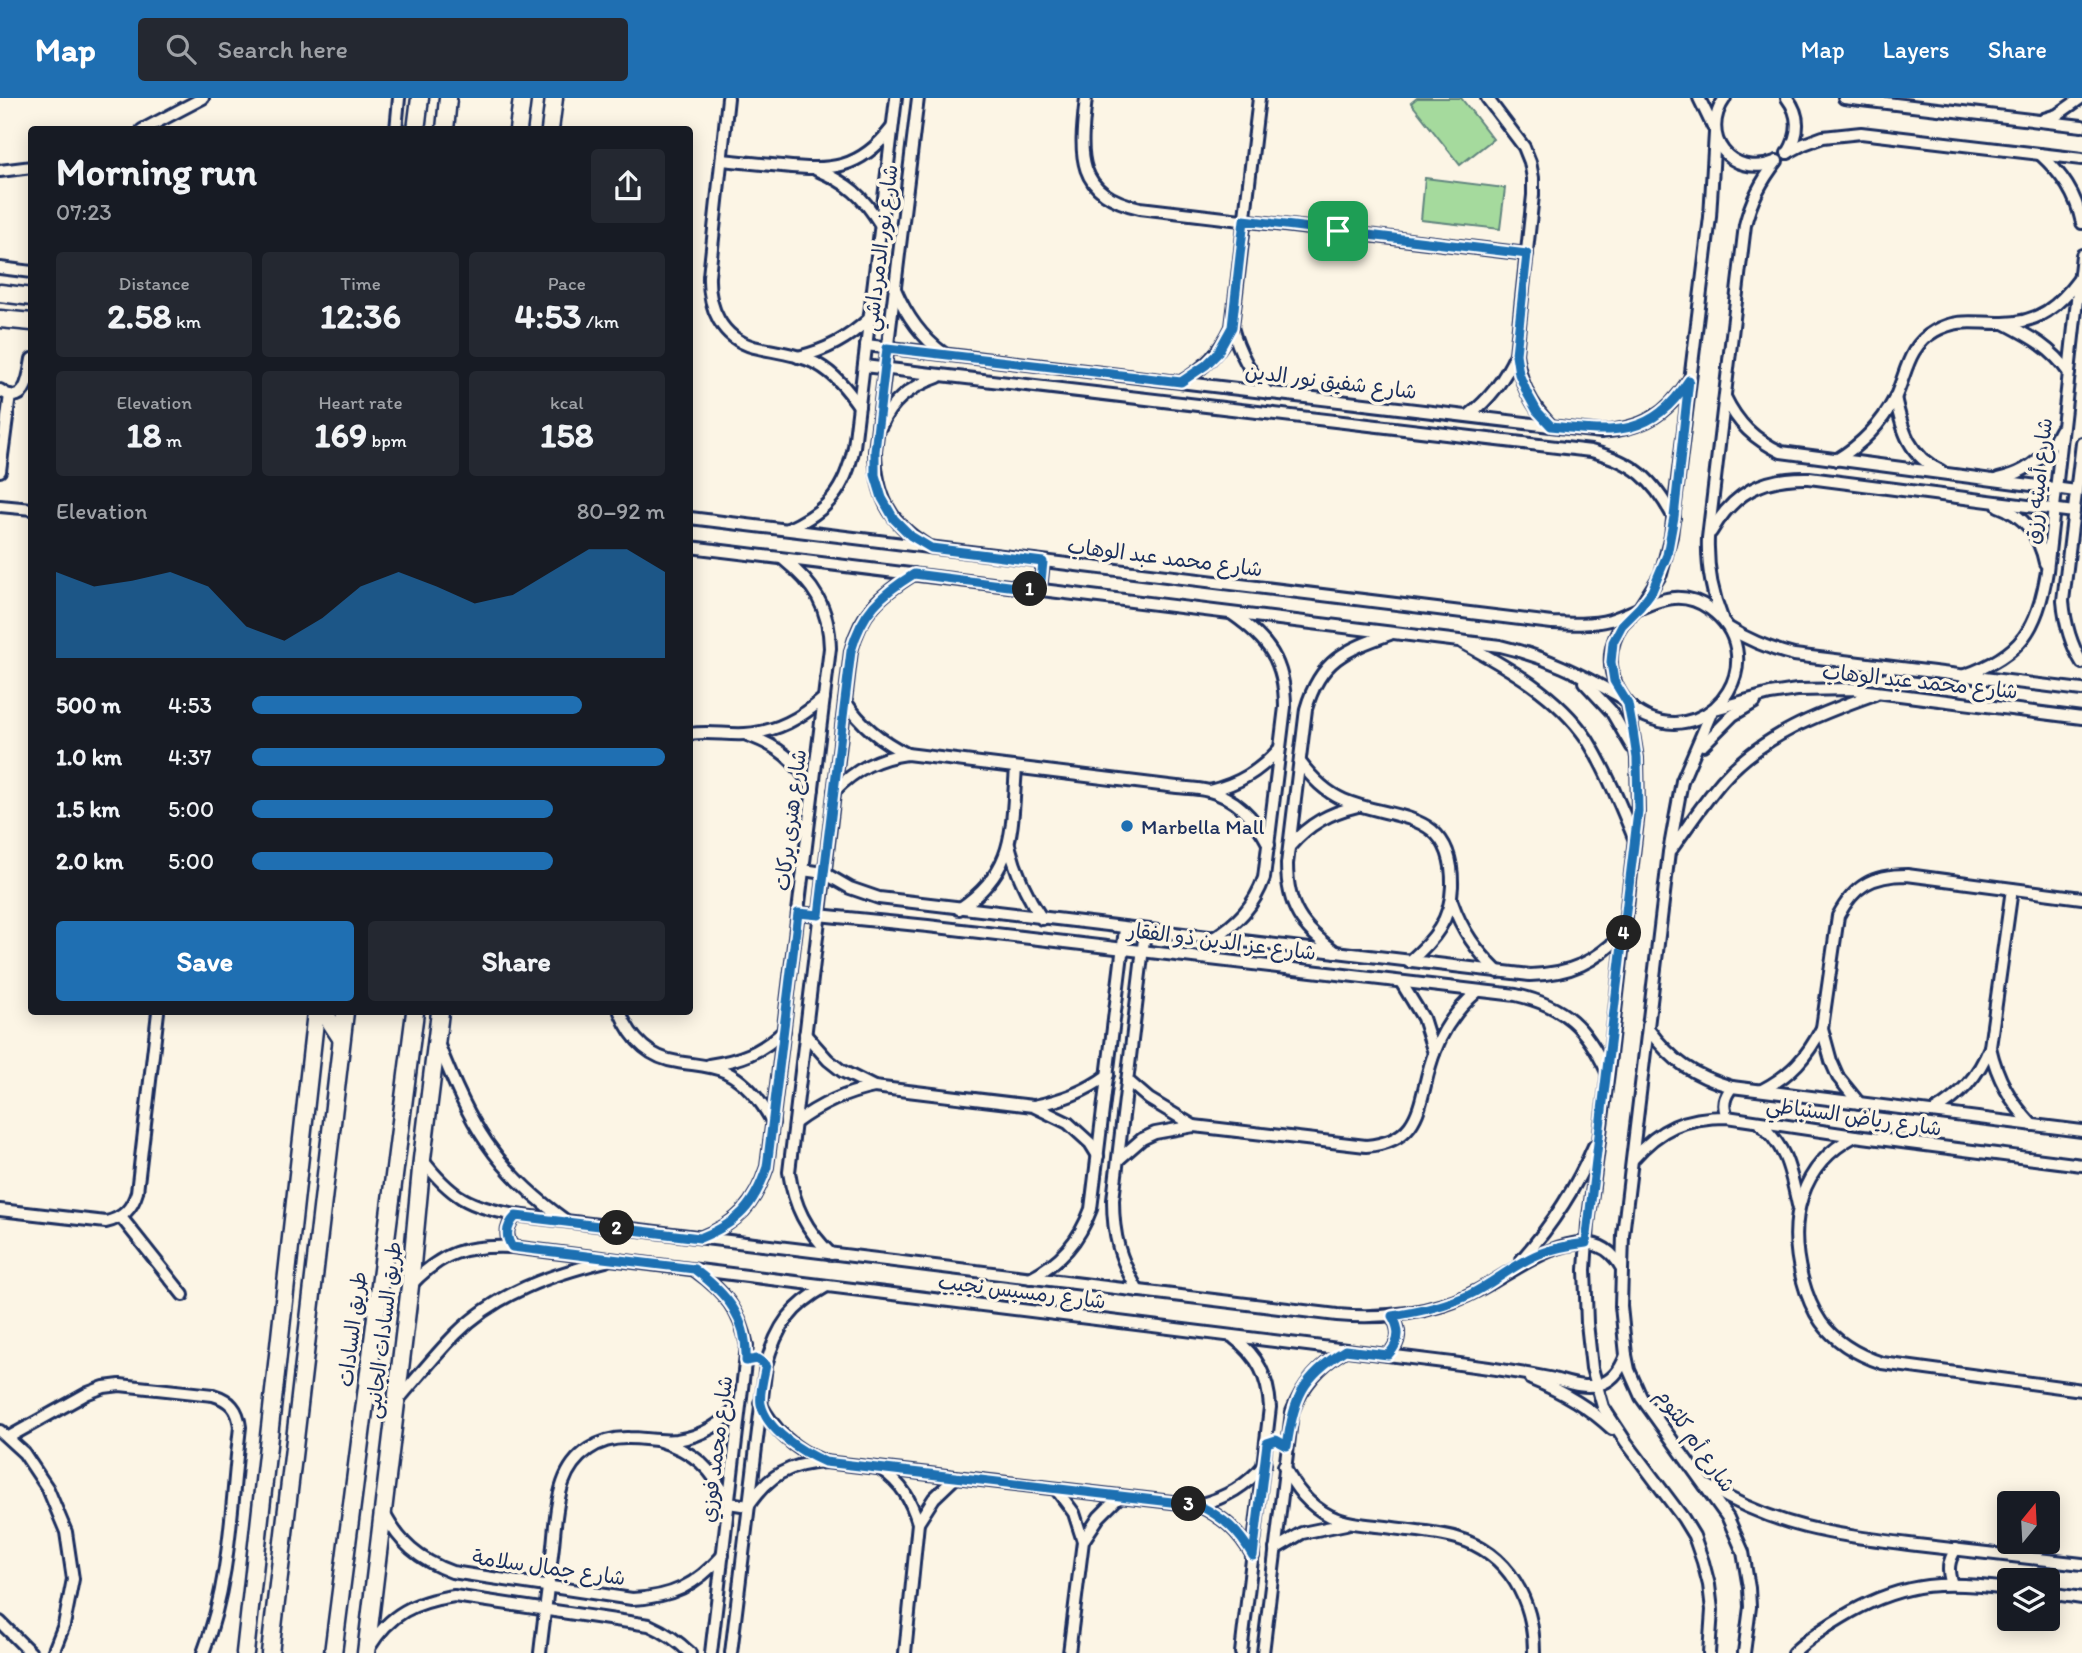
<!DOCTYPE html>
<html lang="en">
<head>
<meta charset="utf-8">
<style>
	:root { --surface:#171b24; --page:#242831; --text:#f1f3f6; --muted:#9ea1a6; --accent:#1f6fb2 }
	body { margin:0; font-family:Itim,"Playpen Sans Arabic",sans-serif; background:var(--page); color:var(--text); height:100vh; display:flex; flex-direction:column; font-size:26px; white-space:nowrap }
	* { box-sizing:border-box; margin:0 }
	p { font-size:23px; color:var(--muted) }
	.icon { flex:none; width:38px; height:38px; fill:none; stroke:currentColor; stroke-width:2; stroke-linecap:round; stroke-linejoin:round }
	.map { position:relative; flex:1; overflow:hidden }
	.details { position:absolute; left:28px; top:28px; width:665px; height:889px; display:flex; flex-direction:column; background:var(--surface); border-radius:7px; box-shadow:0 4px 18px #0003 }
	.details>* { flex:none }
	.needle { width:46px; rotate:18deg }
	.tools { position:absolute; left:1997px; top:1393px; display:grid; gap:14px }
	.tools a { display:grid; place-items:center; width:63px; height:63px; border-radius:7px; background:var(--surface); box-shadow:0 4px 18px #0003; font-size:35px }
	.pin { position:absolute; display:grid; place-items:center; width:60px; height:60px; color:#fff; margin:-30px; border-radius:14px; box-shadow:0 4px 10px #0006 }
	.km { position:absolute; width:35px; height:35px; margin:-18px; border-radius:50%; background:#222; color:#fff; font-size:19px; line-height:35px; text-align:center }
	.round { display:grid; place-items:center; flex:none; width:74px; height:74px; border-radius:7px; background:var(--page) }
	.overview { display:flex; align-items:center; justify-content:space-between; height:119px; padding:0 28px }
	h1 { font-size:38px; font-weight:700; line-height:52px }
	.figures { display:grid; grid-template-columns:repeat(3,1fr); gap:10px; height:119px; padding:7px 28px }
	.figures div { display:grid; align-content:center; border-radius:7px; background:var(--page); text-align:center }
	.figures b { font-size:35px; font-weight:700 }
	.figures small { font-size:19px; font-weight:400 }
	.figures p { font-size:19px }
	.chart { height:196px; padding:14px 28px }
	.chart p { display:flex; justify-content:space-between }
	.chart svg { width:100%; height:126px; margin-top:7px; fill:var(--accent); opacity:.7 }
	.button { display:flex; gap:14px; margin-top:auto; padding:14px 28px }
	.button a { flex:1; height:80px; border-radius:7px; background:var(--accent); color:#fff; font-size:28px; font-weight:700; line-height:80px; text-align:center }
	.button a+a { background:var(--page); color:var(--text) }
	ul { padding:0 28px; list-style:none; font-size:23px }
	li { display:grid; grid-template-columns:112px 84px 1fr; align-items:center; height:52px }
	li i { height:18px; border-radius:9px; background:var(--accent) }
	header { display:flex; align-items:center; gap:42px; box-sizing:border-box; height:98px; padding:0 35px; background:var(--accent); color:#fff }
	header strong { font-size:33px }
	nav { display:flex; gap:38px; margin-inline-start:auto; font-size:24px }
	.search { width:490px; height:63px; background:var(--page); display:flex; align-items:center; gap:18px; box-sizing:border-box; padding:0 24px; border-radius:7px; color:var(--muted); font-size:26px }
	.map>svg:first-child { display:block }
</style>
</head>
<body>
<header>
<strong>Map</strong>
<div class="search"><svg class="icon" aria-label="search" viewBox="0 0 24 24"><circle cx="10" cy="10" r="6"/><path d="M15 15l6 6"/></svg>Search here</div>
<nav><a>Map</a><a>Layers</a><a>Share</a></nav>
</header>
<div class="map">
<svg width="2082" height="1555" viewBox="0 0 2082 1555">
	<rect width="100%" height="100%" fill="#fcf5e5"/>
	<filter id="ink" filterUnits="userSpaceOnUse"><feTurbulence type="fractalNoise" baseFrequency=".0143" numOctaves="2"/><feDisplacementMap in="SourceGraphic" scale="14" xChannelSelector="R" yChannelSelector="G"/><feConvolveMatrix kernelMatrix="1 2 1 2 8 2 1 2 1" color-interpolation-filters="sRGB"/></filter>
	<g filter="url(#ink)">
		<g fill="#a5da9d" stroke="#60847e" stroke-width="2">
			<path d="M 1417,0 L 1461,0 L 1493,41 L 1460,67 L 1411,5 Z"/>
			<path d="M 1425,80 L 1505,90 L 1500,131 L 1421,122 Z"/>
		</g>
		<g fill="none" stroke-linecap="round" stroke-linejoin="round">
			<defs>
				<g id="street">
					<path d="M 728,0 L 709,178 C 708,209 721,240 754,249 C 775,254 798,256 817,266 C 835,276 847,291 859,308"/>
					<path d="M 918,0 L 875,353 C 876,396 888,424 926,447"/>
					<path d="M 1086,0 C 1080,55 1074,96 1140,110 L 1527,156"/>
					<path d="M 1699,0 L 1713,29"/>
					<path d="M 1725,0 C 1698,38 1731,81 1775,64"/>
					<path d="M 1787,0 C 1801,18 1799,37 1788,55"/>
					<path d="M 1844,0 L 2082,28"/>
					<path d="M 2044,21 L 2057,17 L 2081,0"/>
					<path d="M 142,32 L 203,0"/>
					<path d="M 396,32 L 399,0"/>
					<path d="M 1787,55 L 1804,46 L 1823,39 L 1861,35 L 2082,61"/>
					<path d="M 2040,56 C 2062,76 2076,96 2082,125"/>
					<path d="M 722,62 C 742,64 762,66 782,68 C 830,73 859,72 891,31"/>
					<path d="M 817,72 C 848,85 863,98 880,126"/>
					<path d="M 0,73 L 32,69"/>
					<path d="M 0,170 L 32,174"/>
					<path d="M 895,191 C 906,217 920,238 943,255"/>
					<path d="M 2004,225 C 2031,239 2052,250 2069,275"/>
					<path d="M 1232,229 C 1239,255 1250,275 1268,295"/>
					<path d="M 866,247 L 1601,334 C 1643,330 1666,318 1689,282"/>
					<path d="M 1516,256 C 1521,287 1530,305 1551,328"/>
					<path d="M 798,259 C 827,252 847,241 869,221"/>
					<path d="M 864,268 L 1591,353 C 1634,364 1653,381 1674,420"/>
					<path d="M 1181,284 C 1205,270 1220,254 1232,229 L 1259,0"/>
					<path d="M 0,292 C 26,311 29,278 32,261"/>
					<path d="M 1725,299 C 1738,326 1754,341 1781,354 L 2076,393"/>
					<path d="M 1895,299 C 1902,332 1909,358 1941,373"/>
					<path d="M 1468,318 C 1490,301 1504,282 1516,256 L 1533,97 L 1533,80 L 1530,64 L 1524,49 L 1487,0"/>
					<path d="M 881,328 C 891,302 912,288 938,279"/>
					<path d="M 2082,345 L 2063,503 C 2065,526 2070,545 2082,565"/>
					<path d="M 1836,362 C 1861,347 1881,327 1895,300 C 1907,275 1907,249 1935,233 C 1959,219 1978,226 2003,225 C 2039,225 2059,208 2079,181"/>
					<path d="M 0,373 L 10,297"/>
					<path d="M 1998,381 C 2026,375 2048,358 2060,332"/>
					<path d="M 0,408 L 32,411"/>
					<path d="M 1998,408 C 2024,417 2040,439 2045,465"/>
					<path d="M 690,420 L 1552,525 C 1571,526 1591,527 1610,522 C 1645,511 1674,485 1710,511 C 1772,556 1718,649 1647,619 C 1619,607 1604,571 1614,543 C 1618,530 1626,522 1635,513"/>
					<path d="M 788,431 C 828,413 845,392 854,349 L 896,0"/>
					<path d="M 1711,434 C 1734,394 1763,379 1809,380 L 2074,414"/>
					<path d="M 690,449 L 1500,548 C 1547,559 1580,576 1621,599"/>
					<path d="M 1040,492 L 1043,464"/>
					<path d="M 1640,509 L 1661,476 L 1671,438 L 1710,119 L 1715,35"/>
					<path d="M 1722,520 C 1711,493 1707,468 1708,440 L 1745,127 C 1751,102 1761,83 1777,63"/>
					<path d="M 1729,530 C 1750,543 1770,551 1794,557 L 2082,592"/>
					<path d="M 1463,545 C 1509,570 1557,597 1587,641 C 1606,672 1620,706 1634,740"/>
					<path d="M 1965,577 C 2021,557 2038,531 2047,473 L 2082,157"/>
					<path d="M 1584,584 L 1611,613 L 1632,649"/>
					<path d="M 845,603 C 862,628 881,643 907,656"/>
					<path d="M 1628,606 L 1637,660 L 1638,714 L 1608,975 L 1588,1126 L 1585,1172 L 1587,1225 L 1592,1270 L 1603,1309 L 1626,1344 L 1683,1420 L 1694,1438 L 1703,1464 L 1709,1487 L 1712,1512 L 1709,1555"/>
					<path d="M 1715,611 L 1770,596 L 1797,592 L 1852,591 L 2082,620"/>
					<path d="M 1712,613 L 1682,683 L 1669,754 L 1623,1137 L 1621,1208 L 1626,1257 L 1629,1272 L 1641,1299 L 1728,1420 L 1743,1454 L 1749,1490 L 1750,1509 L 1744,1555"/>
					<path d="M 690,636 C 708,633 726,637 745,636 C 777,634 801,620 824,600"/>
					<path d="M 747,637 C 779,648 795,662 813,691"/>
					<path d="M 1703,647 L 1733,617 L 1755,604"/>
					<path d="M 1300,664 C 1312,680 1325,694 1344,702 C 1393,723 1454,710 1452,788 C 1451,822 1434,842 1409,864"/>
					<path d="M 834,693 C 856,671 877,660 907,656 L 1177,689 C 1187,690 1199,690 1209,693 C 1237,700 1256,722 1269,747"/>
					<path d="M 1209,693 C 1239,686 1260,673 1280,650"/>
					<path d="M 1009,747 C 1016,775 1026,797 1042,821"/>
					<path d="M 1290,748 C 1309,726 1329,715 1358,708"/>
					<path d="M 1671,752 C 1688,728 1704,704 1722,683 C 1762,637 1819,616 1875,596"/>
					<path d="M 803,772 L 824,775 L 850,790 L 879,800 L 1530,877 C 1571,876 1595,864 1623,836"/>
					<path d="M 1452,804 C 1462,833 1477,853 1498,874"/>
					<path d="M 959,811 C 1017,772 1011,732 1016,670"/>
					<path d="M 798,815 L 928,828 L 1516,897 C 1565,908 1586,929 1607,974"/>
					<path d="M 1212,841 C 1238,825 1254,808 1264,780 L 1285,609 C 1285,563 1268,541 1232,516"/>
					<path d="M 1336,854 C 1302,830 1287,809 1287,766 L 1306,611 C 1320,562 1345,552 1390,536"/>
					<path d="M 1401,884 L 1423,920 L 1434,955"/>
					<path d="M 620,914 C 631,941 649,960 678,964 C 695,967 711,967 726,974 C 748,985 762,1004 773,1025"/>
					<path d="M 1648,931 C 1672,963 1693,978 1732,989 L 2082,1033"/>
					<path d="M 805,936 L 828,962 L 842,973 L 874,989 L 1033,1008 L 1068,1025 L 1090,1045 L 1098,1058"/>
					<path d="M 438,945 C 469,1025 494,1071 565,1122"/>
					<path d="M 1990,949 C 1997,980 2010,1003 2032,1027"/>
					<path d="M 709,967 C 741,962 760,955 784,933"/>
					<path d="M 1127,982 L 1149,1001 L 1194,1028"/>
					<path d="M 1762,992 C 1791,977 1807,959 1822,930"/>
					<path d="M 1859,1005 L 1838,979 L 1831,963 L 1822,930 L 1838,818 C 1854,788 1872,777 1907,777 L 2082,800"/>
					<path d="M 1034,1008 C 1062,1002 1085,994 1108,977"/>
					<path d="M 1933,1014 C 1960,998 1978,979 1990,949 L 2012,791"/>
					<path d="M 1727,1019 C 1722,1007 1724,999 1732,989"/>
					<path d="M 1758,1024 C 1787,1049 1790,1071 1798,1107"/>
					<path d="M 795,1025 C 819,1007 844,995 874,989"/>
					<path d="M 1855,1038 C 1800,1067 1787,1122 1802,1180 C 1806,1195 1812,1211 1821,1224 C 1836,1245 1858,1257 1882,1265 L 2082,1292"/>
					<path d="M 422,1061 C 451,1099 469,1109 516,1117 L 1337,1217 C 1373,1220 1408,1218 1443,1207 C 1460,1202 1476,1194 1491,1185 C 1526,1165 1592,1116 1621,1169"/>
					<path d="M 1633,1061 C 1660,1030 1685,1019 1727,1019 L 1855,1038 L 2082,1067"/>
					<path d="M 1118,1062 L 1142,1041 L 1155,1035 L 1194,1028 L 1366,1048 C 1428,1043 1417,997 1435,953 C 1444,929 1459,909 1478,893"/>
					<path d="M 0,1112 L 106,1124 C 123,1120 132,1111 137,1094 L 158,914"/>
					<path d="M 121,1119 L 183,1197"/>
					<path d="M 702,1139 C 738,1125 755,1106 767,1069 L 830,550 C 829,509 814,486 783,461"/>
					<path d="M 512,1149 C 504,1137 507,1127 516,1117"/>
					<path d="M 831,1156 C 806,1132 794,1108 789,1074 L 851,553 C 861,514 880,497 914,476"/>
					<path d="M 1522,1161 C 1552,1127 1576,1090 1594,1048"/>
					<path d="M 696,1173 C 724,1193 741,1214 747,1248 L 711,1555"/>
					<path d="M 1030,1180 C 1061,1164 1079,1143 1091,1111 L 1125,831"/>
					<path d="M 410,1188 C 441,1154 466,1147 512,1149 L 1452,1265 C 1485,1269 1517,1274 1549,1280 C 1564,1283 1582,1291 1597,1287 C 1612,1284 1621,1271 1626,1257"/>
					<path d="M 1138,1193 C 1120,1161 1113,1139 1113,1102 L 1145,833"/>
					<path d="M 1234,1240 C 1258,1258 1268,1279 1270,1309 L 1241,1555"/>
					<path d="M 1388,1257 C 1400,1245 1401,1232 1392,1218"/>
					<path d="M 1531,1281 C 1561,1293 1589,1309 1612,1331"/>
					<path d="M 398,1302 C 417,1280 435,1257 456,1236 C 497,1195 550,1177 606,1163"/>
					<path d="M 760,1305 C 775,1333 793,1351 823,1363"/>
					<path d="M 0,1333 L 24,1355 L 48,1391 L 66,1434 L 73,1481 L 64,1527 L 53,1555"/>
					<path d="M 9,1339 L 88,1295 L 104,1289 L 120,1287 L 213,1297 C 230,1302 238,1311 240,1329 C 231,1405 231,1483 203,1555"/>
					<path d="M 657,1342 C 694,1353 712,1370 729,1405 L 748,1408 C 769,1377 788,1366 825,1364 L 1198,1407 C 1223,1419 1239,1433 1253,1458"/>
					<path d="M 1284,1368 C 1295,1390 1308,1407 1330,1418 C 1349,1427 1373,1427 1393,1430 C 1414,1433 1436,1434 1457,1440 C 1509,1455 1534,1503 1534,1555"/>
					<path d="M 882,1372 C 902,1386 911,1402 918,1425 L 905,1555"/>
					<path d="M 1708,1388 C 1778,1431 1838,1437 1917,1447 C 1972,1453 2027,1460 2082,1466"/>
					<path d="M 1056,1391 L 1074,1415 L 1083,1443 L 1069,1555"/>
					<path d="M 1198,1407 C 1226,1400 1246,1388 1265,1366"/>
					<path d="M 383,1413 C 399,1445 419,1462 452,1474 L 632,1501 C 672,1499 695,1488 723,1457"/>
					<path d="M 918,1425 L 934,1400 L 956,1379"/>
					<path d="M 1083,1443 L 1099,1419 L 1120,1398"/>
					<path d="M 1275,1451 L 1302,1435 L 1346,1426"/>
					<path d="M 1952,1486 C 1947,1473 1948,1463 1956,1451"/>
					<path d="M 2048,1495 L 2082,1500"/>
					<path d="M 0,1524 L 31,1555"/>
					<path d="M 369,1550 C 390,1515 415,1504 454,1498 L 649,1527 C 665,1534 677,1542 690,1555"/>
					<path d="M 540,1555 C 544,1519 549,1484 553,1448 C 555,1428 556,1405 563,1385 C 573,1356 599,1339 629,1340 C 645,1340 661,1344 677,1342 C 703,1338 724,1325 740,1305"/>
					<path d="M 731,1555 L 766,1267 C 777,1228 791,1208 827,1188"/>
					<path d="M 1263,1555 L 1292,1314 C 1303,1286 1319,1268 1345,1252"/>
					<path d="M 1793,1555 C 1811,1538 1830,1526 1851,1514 C 1907,1483 1947,1483 2009,1491"/>
				</g>
				<g id="secondary">
					<path d="M 416,32 L 420,0"/>
					<path d="M 445,32 L 448,0"/>
					<path d="M 518,32 L 522,0"/>
					<path d="M 550,32 L 554,0"/>
					<path d="M 0,195 L 32,199"/>
					<path d="M 0,221 L 32,224"/>
					<path d="M 324,914 L 341,940"/>
					<path d="M 245,1555 L 316,914"/>
					<path d="M 270,1555 L 345,914"/>
					<path d="M 333,1555 L 415,914"/>
					<path d="M 366,1555 L 410,1188 L 422,1061 L 440,914"/>
				</g>
			</defs>
			<use href="#street" stroke="#1b2f5e" stroke-width="16"/>
			<use href="#secondary" stroke="#1b2f5e" stroke-width="21"/>
			<use href="#street" stroke="#fcf5e5" stroke-width="10"/>
			<use href="#secondary" stroke="#fcf5e5" stroke-width="16"/>
		</g>
	</g>
	<g fill="none" stroke-linecap="round" stroke-linejoin="round" filter="url(#ink)">
		<defs>
			<path id="route" d="M 1244,122 L 1527,156 L 1516,256 L 1519,276 L 1527,295 L 1537,313 L 1551,328 C 1614,335 1651,340 1689,282 L 1674,419 L 1667,457 L 1652,493 L 1640,509 L 1622,527 L 1613,544 L 1611,564 L 1614,583 L 1628,606 L 1633,633 L 1637,660 L 1638,714 L 1586,1145 C 1570,1147 1554,1150 1539,1156 C 1514,1166 1494,1185 1469,1197 C 1445,1208 1419,1214 1392,1218 C 1401,1232 1400,1245 1388,1257 L 1345,1252 C 1302,1279 1294,1299 1287,1348 L 1276,1342 L 1267,1345 L 1253,1458 C 1239,1433 1223,1419 1198,1407 L 825,1364 C 802,1354 767,1333 761,1306 C 759,1297 764,1276 766,1267 L 757,1261 L 746,1263 C 748,1220 727,1196 694,1171 L 512,1149 C 504,1137 507,1127 516,1118 L 700,1140 C 738,1125 754,1108 767,1069 L 798,815 L 819,817 L 851,553 C 862,514 880,497 914,476 L 1040,492 L 1043,464 L 931,450 L 911,438 L 894,421 L 882,400 L 875,377 L 875,353 L 887,250 L 1181,284 L 1206,267 L 1217,256 L 1232,229 Z"/>
		</defs>
		<use href="#route" stroke="#fff" stroke-width="14"/>
		<use href="#route" stroke="#1f6fb2" stroke-width="9"/>
	</g>
	<circle fill="#1f6fb2" stroke="#fcf5e5" stroke-width="2.5" cx="1127" cy="728" r="7"/>
	<g text-anchor="middle" dominant-baseline="central" stroke-width="7" stroke-linejoin="round" paint-order="stroke">
		<g font-size="21" fill="#1b2f5e" stroke="#fcf5e5">
			<text transform="translate(880 150) rotate(-83)">شارع نور الدمرداشي</text>
			<text transform="translate(1331 283) rotate(7)">شارع شفيق نور الدين</text>
			<text transform="translate(2038 383) rotate(-84)">شارع أمينه رزق</text>
			<text transform="translate(1165 459) rotate(7)">شارع محمد عبد الوهاب</text>
			<text transform="translate(1920 583) rotate(6)">شارع محمد عبد الوهاب</text>
			<text transform="translate(790 722) rotate(-83)">شارع هنرى بركات</text>
			<text transform="translate(1222 843) rotate(7)">شارع عز الدين ذو الفقار</text>
			<text transform="translate(1854 1018) rotate(8)">شارع رياض السنباطي</text>
			<text transform="translate(1022 1193) rotate(7)">شارع رمسيس نجيب</text>
			<text transform="translate(352 1231) rotate(-83)">طريق السادات</text>
			<text transform="translate(383 1232) rotate(-83)">طريق السادات الجانبى</text>
			<text transform="translate(1696 1342) rotate(55)">شارع أم كلثوم</text>
			<text transform="translate(716 1351) rotate(-83)">شارع محمد فوزي</text>
			<text transform="translate(549 1469) rotate(8)">شارع جمال سلامة</text>
		</g>
		<g font-size="21" fill="#1b2f5e" stroke="#fcf5e5" text-anchor="start">
			<text x="1141" y="728">Marbella Mall</text>
		</g>
	</g>
</svg>
<div class="tools">
<a><svg class="needle" viewBox="-14 -14 28 28"><path d="M0-13l5 13h-10z" fill="#e53935"/><path d="M0 13l5-13h-10z" fill="#9ea1a6"/></svg></a>
<a><svg class="icon" aria-label="layers" viewBox="0 0 24 24"><path d="M12 4l9 5-9 5-9-5zM3 14l9 5 9-5"/></svg></a>
</div>
<div class="pin" style="left:1338px;top:133px;background:#1e9e55"><svg class="icon" aria-label="arrive" viewBox="0 0 24 24"><path d="M6 21V4h12l-3 4 3 4H6"/></svg></div>
<b class="km" style="left:1030px;top:491px">1</b>
<b class="km" style="left:617px;top:1130px">2</b>
<b class="km" style="left:1189px;top:1406px">3</b>
<b class="km" style="left:1624px;top:835px">4</b>
<section class="details">
<div class="overview"><div><h1>Morning run</h1><p>07:23</p></div><a class="round"><svg class="icon" aria-label="share" viewBox="0 0 24 24"><path d="M12 15V3M7 8l5-5 5 5M5 13v7h14v-7"/></svg></a></div>
<div class="figures">
<div><p>Distance</p><b>2.58<small> km</small></b></div>
<div><p>Time</p><b>12:36</b></div>
<div><p>Pace</p><b>4:53<small> /km</small></b></div>
</div>
<div class="figures">
<div><p>Elevation</p><b>18<small> m</small></b></div>
<div><p>Heart rate</p><b>169<small> bpm</small></b></div>
<div><p>kcal</p><b>158</b></div>
</div>
<div class="chart"><p><span>Elevation</span>80–92 m</p>
<svg viewBox="0 0 160 44" preserveAspectRatio="none"><path d="M0 44V14L10 19L20 17L30 14L40 19L50 33L60 38L70 30L80 19L90 14L100 19L110 25L120 22L130 14L140 6L150 6L160 14V44z"/></svg>
</div>
<ul>
<li><b>500 m</b>4:53<i style="width:80%"></i></li>
<li><b>1.0 km</b>4:37<i style="width:100%"></i></li>
<li><b>1.5 km</b>5:00<i style="width:73%"></i></li>
<li><b>2.0 km</b>5:00<i style="width:73%"></i></li>
</ul>
<div class="button"><a>Save</a><a>Share</a></div>
</section>
</div>
</body>
</html>
